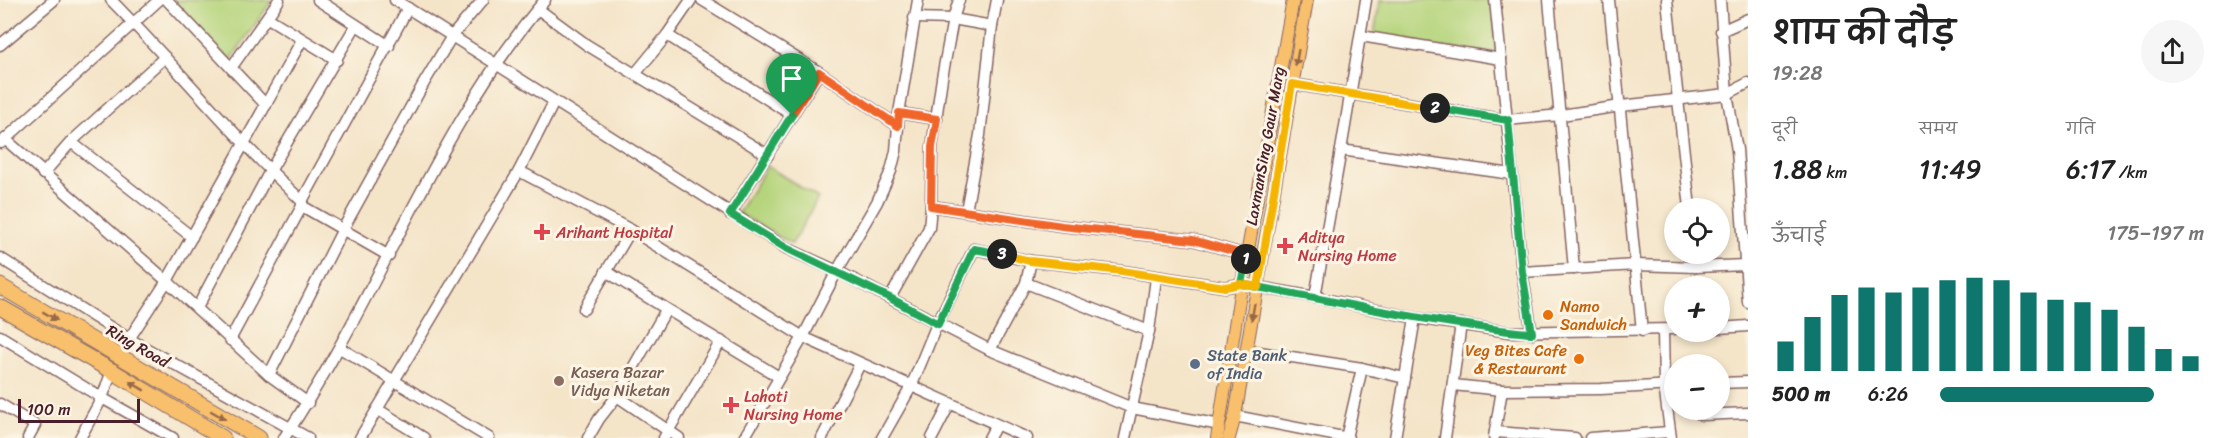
<!DOCTYPE html>
<html lang="hi">
<head>
<meta charset="utf-8">
<style>
	:root { --surface:#fff; --page:#f6f6f6; --text:#222; --muted:#767676; --accent:#0f766e }
	body { margin:0; font-family:Sriracha,"Playpen Sans Deva",sans-serif; background:var(--page); color:var(--text); height:100vh; display:flex; flex-direction:column; font-size:22px; white-space:nowrap }
	* { box-sizing:border-box; margin:0 }
	p { font-size:20px; color:var(--muted) }
	.icon { flex:none; width:33px; height:33px; fill:none; stroke:currentColor; stroke-width:2; stroke-linecap:round; stroke-linejoin:round }
	.map { position:relative; flex:1; overflow:hidden }
	.sheet { display:flex; flex-direction:column; background:var(--surface); width:480px }
	.sheet>* { flex:none }
	.buttons { position:absolute; left:1664px; top:198px; display:grid; gap:12px }
	.buttons a { display:grid; place-items:center; width:66px; height:66px; border-radius:50%; background:var(--surface); box-shadow:0 3px 9px #0003; font-size:30px }
	.scale { position:absolute; left:18px; bottom:15px; width:122px; box-sizing:border-box; padding-left:6px; border:3px solid #4a1f2b; border-top:0; font-size:16px; line-height:21px; white-space:nowrap; color:#4a1f2b; -webkit-text-stroke:4px #fcf5e5; paint-order:stroke }
	.pin { position:absolute; display:grid; place-items:center; width:51px; height:51px; color:#fff; margin:-62px -26px; border-radius:50% 50% 50% 0; rotate:-45deg; box-shadow:0 0 6px #0007 }
	.pin .icon { rotate:45deg }
	.km { position:absolute; width:30px; height:30px; margin:-15px; border-radius:50%; background:#222; color:#fff; font-size:16px; line-height:30px; text-align:center }
	.round { display:grid; place-items:center; flex:none; width:63px; height:63px; border-radius:32px; background:var(--page) }
	.headline { display:flex; align-items:center; justify-content:space-between; height:102px; padding:0 24px }
	h1 { font-size:33px; font-weight:600; line-height:45px }
	.stats { display:grid; grid-template-columns:repeat(3,1fr); gap:9px; height:102px; padding:6px 24px }
	.stats div { display:grid; align-content:center }
	.stats b { font-size:26px; font-weight:600 }
	.stats small { font-size:16px; font-weight:400 }
	.stats p { font-size:16px }
	.chart { height:168px; padding:12px 24px }
	.chart p { display:flex; justify-content:space-between }
	.chart svg { width:100%; height:108px; margin-top:6px; stroke:var(--accent); stroke-width:6 }
	ul { padding:0 24px; list-style:none; font-size:20px }
	li { display:grid; grid-template-columns:96px 72px 1fr; align-items:center; height:45px }
	li i { height:15px; border-radius:8px; background:var(--accent) }
	main { display:flex; flex:1; min-height:0 }
	.map>svg:first-child { display:block }
</style>
</head>
<body>
<main>
<div class="map">
<svg width="1748" height="438" viewBox="0 0 1748 438">
	<rect width="100%" height="100%" fill="#fcf5e5"/>
	<filter id="ink" filterUnits="userSpaceOnUse"><feTurbulence type="fractalNoise" baseFrequency=".0167" numOctaves="2"/><feDisplacementMap in="SourceGraphic" scale="12" xChannelSelector="R" yChannelSelector="G"/><feConvolveMatrix kernelMatrix="1 2 1 2 8 2 1 2 1" color-interpolation-filters="sRGB"/></filter>
	<filter id="wash" filterUnits="userSpaceOnUse"><feTurbulence type="fractalNoise" baseFrequency=".008" numOctaves="4" result="noise"/><feDisplacementMap in="SourceGraphic" scale="24" xChannelSelector="R" yChannelSelector="G"/><feGaussianBlur stdDeviation="1.35" result="paint"/><feColorMatrix in="noise" values="0 0 0 0 0 0 0 0 0 0 0 0 0 0 0 0 0 1.4 0 .05"/><feComposite in="paint" operator="in"/></filter>
	<g filter="url(#wash)">
		<rect width="100%" height="100%" fill="#f4e4c8"/>
		<g fill="#b5d47b" stroke="#807a53" stroke-width="1.5">
			<path d="M 173,0 L 272,0 L 230,61 Z"/>
			<path d="M 1380,0 L 1494,0 L 1496,54 L 1373,40 Z"/>
			<path d="M 767,166 L 818,198 L 792,244 L 738,213 Z"/>
		</g>
	</g>
	<g filter="url(#ink)">
		<g fill="none" stroke-linecap="round" stroke-linejoin="round">
			<defs>
				<g id="minor">
					<path d="M 111,0 C 176,66 234,138 302,201 L 302,206 L 389,256"/>
					<path d="M 167,0 L 266,105"/>
					<path d="M 318,0 L 389,46"/>
					<path d="M 395,0 L 786,248 L 837,271 L 990,350 L 1132,408 L 1220,425"/>
					<path d="M 702,0 L 819,72 L 898,126"/>
					<path d="M 1366,0 L 1341,150 L 1512,174"/>
					<path d="M 1495,0 L 1522,272 L 1532,333"/>
					<path d="M 1549,0 L 1574,269"/>
					<path d="M 1609,0 L 1642,331"/>
					<path d="M 1667,0 L 1690,208"/>
					<path d="M 1720,0 L 1727,94 L 1737,150 L 1748,302"/>
					<path d="M 538,9 L 587,45 L 768,155"/>
					<path d="M 268,18 L 337,60"/>
					<path d="M 914,18 L 953,19 L 992,26"/>
					<path d="M 1721,31 L 1748,19"/>
					<path d="M 667,35 L 792,115"/>
					<path d="M 1361,36 L 1501,59"/>
					<path d="M 0,45 L 54,0"/>
					<path d="M 231,68 L 279,0"/>
					<path d="M 635,74 L 667,35 L 691,0"/>
					<path d="M 1292,84 L 1507,120 L 1561,115 L 1621,106 L 1727,94 L 1748,83"/>
					<path d="M 899,113 L 937,119"/>
					<path d="M 5,139 L 167,281 L 269,375 L 308,403"/>
					<path d="M 71,142 L 165,57"/>
					<path d="M 1,143 L 159,0"/>
					<path d="M 519,171 L 631,230 L 803,337 L 1027,438"/>
					<path d="M 43,174 L 71,142 L 192,237"/>
					<path d="M 302,201 L 408,8"/>
					<path d="M 931,206 L 1062,226 L 1193,240 L 1246,255"/>
					<path d="M 966,211 L 980,135 L 992,26 L 997,0"/>
					<path d="M 730,214 L 819,72"/>
					<path d="M 1694,254 L 1696,267"/>
					<path d="M 0,258 L 129,339 L 308,438"/>
					<path d="M 606,271 C 663,308 721,341 779,377"/>
					<path d="M 1522,272 L 1636,265 L 1696,267 L 1746,265"/>
					<path d="M 1026,283 L 1149,331"/>
					<path d="M 1315,297 L 1341,150"/>
					<path d="M 890,298 L 929,228 L 931,206 L 932,147 L 942,78 L 953,19 L 959,0"/>
					<path d="M 197,308 L 270,171 L 356,25"/>
					<path d="M 584,309 L 631,230"/>
					<path d="M 1719,328 L 1748,326"/>
					<path d="M 1663,330 L 1664,385 L 1671,438"/>
					<path d="M 0,336 L 102,398 L 173,438"/>
					<path d="M 129,339 L 167,281 L 302,40"/>
					<path d="M 230,340 L 302,206"/>
					<path d="M 340,348 L 489,438"/>
					<path d="M 990,350 L 1026,283 L 1031,261"/>
					<path d="M 1247,350 L 1362,368 L 1405,378"/>
					<path d="M 269,375 L 343,229 L 424,83 L 452,36 L 483,0"/>
					<path d="M 1719,383 L 1748,382"/>
					<path d="M 1453,385 L 1502,390 L 1601,389 L 1674,385"/>
					<path d="M 617,396 L 679,438"/>
					<path d="M 0,404 L 35,425 L 28,438"/>
					<path d="M 377,409 L 424,438"/>
					<path d="M 1701,415 L 1748,413"/>
					<path d="M 1235,416 L 1348,438"/>
					<path d="M 1495,432 L 1575,438"/>
					<path d="M 1494,437 L 1502,390"/>
					<path d="M 80,438 L 102,398 L 112,371"/>
					<path d="M 284,438 C 379,297 435,130 545,0"/>
					<path d="M 360,438 L 519,171 L 554,102"/>
					<path d="M 588,438 L 599,419 L 617,396 L 666,310"/>
					<path d="M 664,438 L 721,341"/>
					<path d="M 744,438 L 803,337 L 837,271 L 877,202 L 891,171 L 896,151 L 899,113 L 918,0"/>
					<path d="M 822,438 L 860,364"/>
					<path d="M 882,438 L 911,387 L 937,324 L 974,249 L 1031,261 L 1122,271 L 1225,287 L 1241,284 L 1315,297 L 1415,318 L 1510,332 L 1674,329"/>
					<path d="M 932,438 L 950,403"/>
					<path d="M 989,438 L 996,425"/>
					<path d="M 1125,438 L 1149,331 L 1156,278"/>
					<path d="M 1346,438 L 1362,368"/>
					<path d="M 1395,438 L 1415,318"/>
					<path d="M 1445,438 L 1461,324"/>
					<path d="M 1590,438 L 1669,432"/>
				</g>
				<g id="major">
					<path d="M 1217,438 L 1240,294 L 1293,0"/>
					<path d="M 1229,438 L 1235,416 L 1307,0"/>
				</g>
				<g id="highway">
					<path d="M 0,286 L 259,438"/>
					<path d="M 0,307 L 112,371 L 223,438"/>
				</g>
			</defs>
			<use href="#minor" stroke="#866462" stroke-width="13"/>
			<use href="#major" stroke="#866462" stroke-width="14"/>
			<use href="#highway" stroke="#866462" stroke-width="17"/>
			<use href="#minor" stroke="#fff" stroke-width="10"/>
			<use href="#major" stroke="#f8bf6c" stroke-width="12"/>
			<use href="#highway" stroke="#f8bf6c" stroke-width="15"/>
		</g>
		<defs><path id="oneway-solid" d="M-6-.8H1V-3.2L6.5 0L1 3.2V.8H-6Z" transform="scale(1.5)"/></defs>
		<g fill="#986748">
			<use href="#oneway-solid" transform="translate(1297 58) rotate(100)"/>
			<use href="#oneway-solid" transform="translate(1253 312) rotate(100)"/>
			<use href="#oneway-solid" transform="translate(50 316) rotate(31)"/>
			<use href="#oneway-solid" transform="translate(137 386) rotate(-149)"/>
			<use href="#oneway-solid" transform="translate(218 415) rotate(30)"/>
		</g>
	</g>
	<g fill="none" stroke-linecap="round" stroke-linejoin="round" filter="url(#ink)">
		<defs>
			<path id="split-1" d="M 792,115 L 819,72 L 898,126 L 899,113 L 937,119 L 932,147 L 931,206 L 1062,226 L 1193,240 L 1246,255 L 1246,259"/>
			<path id="split-2" d="M 1246,259 L 1241,284 C 1314,297 1386,314 1459,324 C 1483,327 1507,332 1532,333 L 1522,272 L 1508,120 L 1435,108"/>
			<path id="split-3" d="M 1002,254 L 1030,261 L 1122,271 L 1225,287 L 1241,284 L 1258,287 L 1292,84 L 1435,108"/>
			<path id="split-4" d="M 792,115 L 730,214 L 786,248 L 890,298 L 938,324 L 974,249 L 1002,254"/>
		</defs>
		<use href="#split-1" stroke="#fff" stroke-width="12"/>
		<use href="#split-2" stroke="#fff" stroke-width="12"/>
		<use href="#split-3" stroke="#fff" stroke-width="12"/>
		<use href="#split-4" stroke="#fff" stroke-width="12"/>
		<use href="#split-1" stroke="#f0652b" stroke-width="8"/>
		<use href="#split-2" stroke="#22a559" stroke-width="8"/>
		<use href="#split-3" stroke="#f5b400" stroke-width="8"/>
		<use href="#split-4" stroke="#22a559" stroke-width="8"/>
	</g>
	<g fill="#e0444e" stroke="#fcf5e5" stroke-width="2">
		<path d="M539 223h6v6h6v6h-6v6h-6v-6h-6v-6h6z"/>
		<path d="M1282 237h6v6h6v6h-6v6h-6v-6h-6v-6h6z"/>
		<path d="M728 396h6v6h6v6h-6v6h-6v-6h-6v-6h6z"/>
	</g>
	<g fill="#e8710a" stroke="#fcf5e5" stroke-width="2">
		<circle cx="1548" cy="315" r="6"/>
		<circle cx="1579" cy="359" r="6"/>
	</g>
	<circle fill="#5c6f8a" stroke="#fcf5e5" stroke-width="2" cx="1195" cy="364" r="6"/>
	<circle fill="#8d6e63" stroke="#fcf5e5" stroke-width="2" cx="559" cy="381" r="6"/>
	<g text-anchor="middle" dominant-baseline="central" stroke-width="6" stroke-linejoin="round" paint-order="stroke">
		<g font-size="16" fill="#4a1f2b" stroke="#fcf5e5">
			<text transform="translate(1265 146) rotate(-80)">LaxmanSing Gaur Marg</text>
			<text transform="translate(138 346) rotate(30)">Ring Road</text>
		</g>
		<g font-size="16" fill="#be3a42" stroke="#fcf5e5" text-anchor="start">
			<text x="556" y="232">Arihant Hospital</text>
			<text x="1298" y="237">Aditya<tspan x="1298" dy="18">Nursing Home</tspan></text>
			<text x="744" y="396">Lahoti<tspan x="744" dy="18">Nursing Home</tspan></text>
		</g>
		<g font-size="16" fill="#c56008" stroke="#fcf5e5" text-anchor="start">
			<text x="1560" y="306">Namo<tspan x="1560" dy="18">Sandwich</tspan></text>
			<text x="1567" y="350" text-anchor="end">Veg Bites Cafe<tspan x="1567" dy="18">&amp; Restaurant</tspan></text>
		</g>
		<g font-size="16" fill="#4e5e75" stroke="#fcf5e5" text-anchor="start">
			<text x="1207" y="355">State Bank<tspan x="1207" dy="18">of India</tspan></text>
		</g>
		<g font-size="16" fill="#785e54" stroke="#fcf5e5" text-anchor="start">
			<text x="571" y="372">Kasera Bazar<tspan x="571" dy="18">Vidya Niketan</tspan></text>
		</g>
	</g>
</svg>
<div class="buttons">
<a><svg class="icon" aria-label="locate" viewBox="0 0 24 24"><circle cx="12" cy="12" r="6"/><path d="M12 2v4M12 18v4M2 12h4M18 12h4"/></svg></a>
<a>+</a>
<a>−</a>
</div>
<div class="scale">100 m</div>
<div class="pin" style="left:792px;top:115px;background:#1e9e55"><svg class="icon" aria-label="arrive" viewBox="0 0 24 24"><path d="M6 21V4h12l-3 4 3 4H6"/></svg></div>
<b class="km" style="left:1246px;top:259px">1</b>
<b class="km" style="left:1435px;top:108px">2</b>
<b class="km" style="left:1002px;top:254px">3</b>
</div>
<section class="sheet">
<div class="headline"><div><h1>शाम की दौड़</h1><p>19:28</p></div><a class="round"><svg class="icon" aria-label="share" viewBox="0 0 24 24"><path d="M12 15V3M7 8l5-5 5 5M5 13v7h14v-7"/></svg></a></div>
<div class="stats">
<div><p>दूरी</p><b>1.88<small> km</small></b></div>
<div><p>समय</p><b>11:49</b></div>
<div><p>गति</p><b>6:17<small> /km</small></b></div>
</div>
<div class="chart"><p><span>ऊँचाई</span>175–197 m</p>
<svg viewBox="0 0 160 44" preserveAspectRatio="none"><path d="M5 44V32M15 44V22M25 44V13M35 44V10M45 44V12M55 44V10M65 44V7M75 44V6M85 44V7M95 44V12M105 44V15M115 44V16M125 44V19M135 44V26M145 44V35M155 44V38"/></svg>
</div>
<ul>
<li><b>500 m</b>6:26<i style="width:81%"></i></li>
</ul>
</section>
</main>
</body>
</html>
